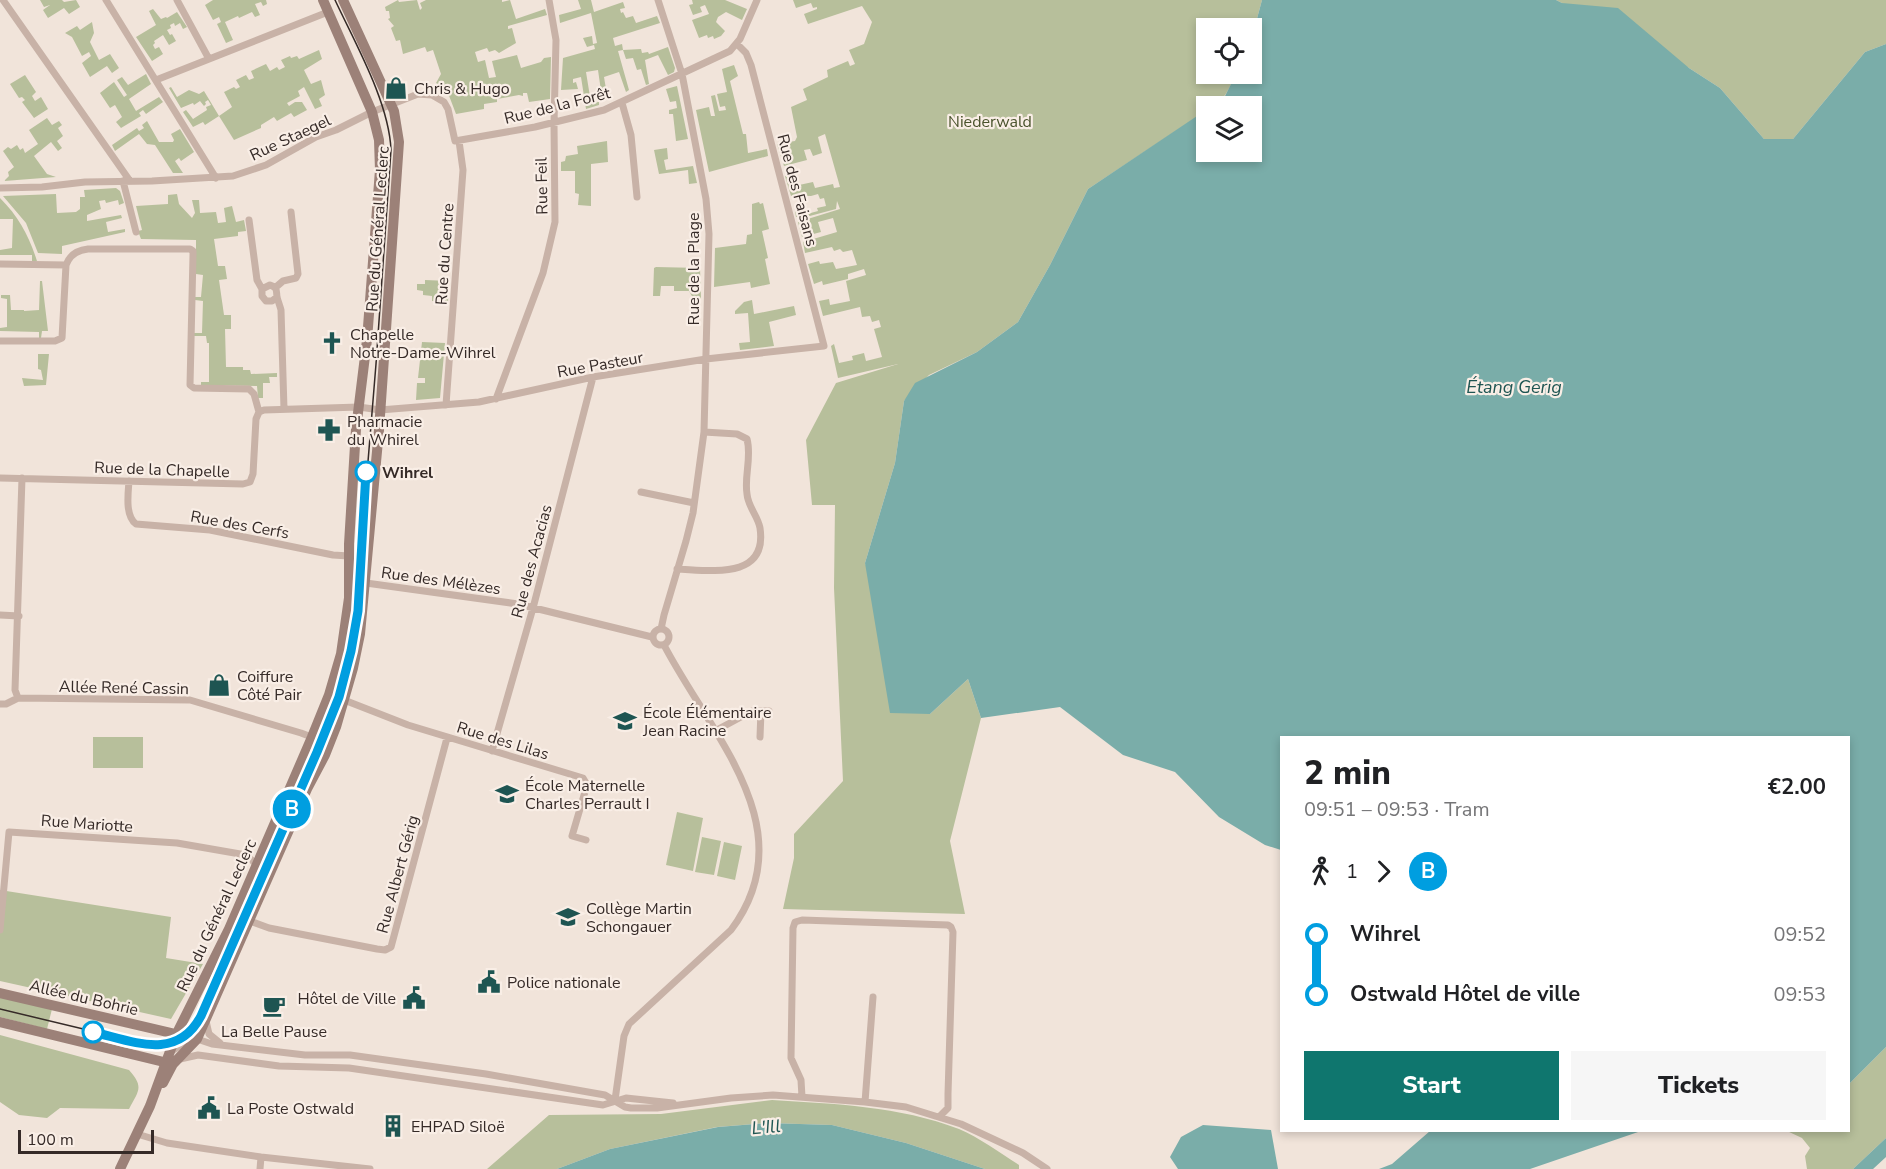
<!DOCTYPE html>
<meta charset="utf-8">
<style>
:root{--surface:#fff;--page:#f6f6f6;--text:#202124;--muted:#757577;--accent:#0f766e}
body{margin:0;font-family:"Nunito Sans",sans-serif;background:var(--page);color:var(--text);height:100vh;display:flex;flex-direction:column;font-size:22px;white-space:nowrap}
*{box-sizing:border-box;margin:0}
p{font-size:20px;color:var(--muted)}
.icon{flex:none;width:33px;height:33px;fill:none;stroke:currentColor;stroke-width:2;stroke-linecap:round;stroke-linejoin:round}
.map{position:relative;flex:1;overflow:hidden}
.side{position:absolute;left:1280px;top:736px;width:570px;height:396px;display:flex;flex-direction:column;background:var(--surface);border-radius:0px;box-shadow:0 3px 9px #0003}
.side>*{flex:none}
.badge{padding:0 12px;border-radius:20px;font-size:21px;line-height:39px}
.fabs{position:absolute;left:1196px;top:18px;display:grid;gap:12px}
.fabs a{display:grid;place-items:center;width:66px;height:66px;border-radius:0px;background:var(--surface);box-shadow:0 3px 9px #0003;font-size:30px}
.scale{position:absolute;left:18px;bottom:15px;width:136px;box-sizing:border-box;padding-left:6px;border:3px solid #352a27;border-top:0;font-size:16px;line-height:21px;white-space:nowrap;color:#352a27;-webkit-text-stroke:4px #f9eee6;paint-order:stroke}
.map>.badge{position:absolute;translate:-50% -50%;box-shadow:0 0 0 3px #fff}
.legs{display:flex;align-items:center;gap:9px;height:66px;padding:0 24px;font-size:20px}
.legs p{margin-inline-start:auto}
.overview{display:flex;align-items:center;justify-content:space-between;height:102px;padding:0 24px}
h1{font-size:33px;font-weight:800;line-height:45px}
.button{display:flex;gap:12px;margin-top:auto;padding:12px 24px}
.button a{flex:1;height:69px;border-radius:0px;background:var(--accent);color:#fff;font-size:24px;font-weight:800;line-height:69px;text-align:center}
.button a+a{background:var(--page);color:var(--text)}
ul{padding:0 24px;list-style:none}
li{display:flex;align-items:center;gap:21px;height:60px;font-size:22px}
li i{display:grid;place-items:center;width:9px;height:100%;margin:0 8px;background:currentColor}
li i::after{content:'';width:15px;height:15px;margin:-8px;border:4px solid;border-radius:50%;background:var(--surface)}
li p{margin-inline-start:auto}
li:first-child i{background:linear-gradient(#0000 50%,currentColor 0)}
li:last-child i{background:linear-gradient(currentColor 50%,#0000 0)}
.map>svg:first-child{display:block}
.green{fill:#b7bf9b}
.water{fill:#7aada9}
.lines{fill:none;stroke-linecap:round;stroke-linejoin:round}
.minor{stroke:#c8b2a7;stroke-width:7}
.secondary{stroke:#9c8178;stroke-width:10}
.tram{stroke:#352a27;stroke-width:1.5}
.line-1-casing{stroke:#fff;stroke-width:14}
.line-1{stroke:#009ee0;stroke-width:9}
.stop-1-dot{fill:#fff;stroke:#009ee0;stroke-width:3}
.labels{text-anchor:middle;stroke-width:4.5;stroke-linejoin:round;paint-order:stroke}
.poi-label{font-size:16px;fill:#352a27;stroke:#f9eee6;text-anchor:start}
.street-label{font-size:16px;fill:#352a27;stroke:#f9eee6}
.park-label{font-size:16px;fill:#49522c;stroke:#f9eee6}
.stop-label{font-size:16px;font-weight:bold;fill:#352a27;stroke:#f9eee6;text-anchor:start}
.water-label{font-size:18px;font-style:italic;fill:#1e5552;stroke:#f9eee6}
</style>
<div class="map">
<svg width="1886" height="1169" viewBox="0 0 1886 1169">
<rect width="100%" height="100%" fill="#f1e4da"/>
<path class="green" d="M40,0H62L64,2L76,0L80,7L69,14L64,8L48,18L43,10L50,5L44,7Z
M213,0H266L267,4L263,6L261,2L255,4L260,15L255,17L252,12L239,18L238,16L225,22L233,40L226,43L217,24L221,22L219,17L213,20L205,5Z
M398,0L399,2L417,0L420,10L422,8L420,3L426,0H502V2L510,0L516,19L545,9L547,15L508,26V29L512,28L516,43L499,53L495,50L489,52L487,48L475,52L478,62L485,60L489,78L496,77L492,61L517,55L521,68L541,62L544,58L551,57L550,99L529,102L527,93H523V96L519,95L497,99V102L484,104V109L456,114L448,93L436,83L441,74L433,50L427,52L425,47L403,54L400,40L396,41L391,28L394,26L388,19L390,18L389,11H386L385,7Z
M578,0H591L594,12L623,2L625,8L620,9L621,13L623,12L626,18L633,16L636,23L657,16L660,23L613,38L615,46L622,44L623,50L641,49L642,53L648,52L649,54L668,47L675,68L674,72L668,75L658,55L645,60L649,84L646,85L641,69L637,70L633,58L626,59L623,50L618,51L629,90L626,92L619,72L604,77L606,89L601,91L598,70L586,72L591,103L599,102V105L586,109L581,77L573,79V83L576,82L578,89L561,90L563,58L595,49L594,45L587,47L583,38L592,36L593,44L597,43L591,13L560,23L559,15L581,9Z
M692,0H725L747,9L742,20L726,12L718,17L716,22L725,31L721,36L714,39L713,36L708,38L707,35L699,38L692,20L709,14L705,5L700,7L702,12L693,15L689,5L693,4Z
M793,0H1262L1251,41V28H1206V74H1236C1229,87 1224,106 1206,106V111L1088,189L1050,265L1018,322L977,352L929,375L904,401L895,463L865,563L930,714L968,679L981,718L950,841L965,914L783,909L794,858V834L843,781L834,588L835,505H812L806,440L836,383L898,364L838,378L831,346L834,344L839,363L853,360L852,356L864,353L866,361L882,357L874,329L881,327L879,320L872,322L870,316L862,317L860,307L823,316L819,301L829,299L830,305L850,301L846,281L866,275L864,269L848,274V279L823,285L822,281L814,284L808,264L819,261L820,264L833,262L836,269L857,265L852,250L843,252L840,249L834,251L832,247L805,253L803,242L837,232L833,218L818,222L821,232L802,237L798,222L840,209L837,201L836,209L806,217L805,214L796,217L795,211L804,208L807,214L818,211L817,208L826,206L824,198L820,199L818,194L811,196H791L785,176L795,173L799,185L813,182L815,188L833,184L834,188L840,187L825,134L818,137L822,153L813,156L810,149L804,150L807,160L784,166L777,144L795,141L797,137L791,107L807,100L803,89L828,77L827,70L848,61L850,66L855,64L849,50L864,44L872,22L862,6L808,24L804,14L817,9V7L813,8L811,3L796,8Z
M1556,0H1886V44L1865,52L1793,139H1764L1720,88L1689,68Z
M153,9L161,19L166,17L167,18L177,12L187,27L183,29L180,23L175,26L174,23L170,25L171,28L167,30L170,35L172,34L176,41L169,45L163,35L154,41L155,43L153,45L155,49L159,47L163,54L152,61L136,37L156,25L149,11Z
M92,22L94,33L90,42L99,60L110,54L119,68L112,73L107,66L90,77L82,63L91,56L89,52L82,56L72,37L65,33L77,26L80,30Z
M319,50L322,59L304,70L311,84L321,80L325,95L319,99L322,106L315,109L304,87L298,91L300,96L287,103L289,106L295,102H302L307,110L294,117L291,113L277,121L274,117L261,125V128L234,140L219,116L205,125L203,122L193,127L183,112L186,110L193,119L207,110L206,107L211,105L208,100L205,102L206,104L204,106L200,101L194,105L193,103L181,108L169,88L171,87L177,97L189,90L199,94L204,91L219,116L232,107L224,92L234,87L236,89L240,87L236,80L246,75L249,80L254,78L251,71L266,64L270,71L277,67L279,70L285,67L281,60L290,56L291,58L297,56L299,59Z
M734,65L738,76L730,81L743,134H746L748,153L767,149L768,156L709,172L696,110L709,107L711,116H715L711,96L715,95L719,111L726,110L725,106L720,107L717,94L727,92L722,69Z
M146,74L151,84L129,99L136,111L159,97L163,102L146,114L143,110L139,113L141,116L121,128L116,122L122,117L115,105L110,108L100,93L114,82L124,97L127,95L117,80L122,77L128,85Z
M25,75L36,92L32,96L35,101L41,97L48,109L34,118L22,102L25,100L22,97L19,98L10,84Z
M677,86L688,139L676,141L673,114H669V110L677,108L676,101L670,102L666,89Z
M47,118L52,125L59,121L62,125L58,128L63,136L57,141L62,148L58,151L51,142L34,156L47,174L56,177L4,181L9,176L8,172L14,167L3,151L8,147L11,149L17,145L20,150L23,148L25,153L38,144L29,130Z
M147,121L159,142H173L174,140L171,134L180,129L194,152L181,161L179,158L175,161L183,173H173L155,145L147,144L139,134L115,151L112,145L137,128L139,131L144,128L142,125Z
M607,141L608,162L591,164V206L578,205L579,194L575,193V171H561V162L565,161L566,156L578,154L577,146Z
M667,148L668,159L664,160L666,170L693,166L697,183L689,184L688,170L659,174L654,150Z
M116,188L120,191L124,203L119,205L118,200L106,203L105,200L99,201L101,209L87,215V221L121,215L122,218L106,222L108,232L125,229V232L62,246V254L38,253L26,223L3,196L56,194L57,213L76,212L80,209V197H85L84,190Z
M177,194L179,204L192,218L195,213L192,200H199L200,213L216,212L218,223L226,222L224,208L232,206L236,222L244,220L246,231L238,232V236L214,239L218,266H225L227,279L219,280L224,315H231V329H225L226,367H243V370H250L251,374L277,373V377H269L270,383H263V398H258L257,386L201,385V382H209V343H207L206,336H192L193,333H202L203,301L195,300V297H201L203,275L196,274V240L141,239L138,231L142,230L136,206L168,204V195Z
M0,198C19,217 29,236 37,261H32V255H0V250L12,248L13,219H0Z
M759,202L760,204L763,203L769,229L762,231L768,258L765,259L770,284L751,288L750,282L714,287L715,248L746,244L747,235L752,234V204Z
M656,267L700,268L701,299L693,298L689,291H674V286H661L660,296H653L654,268Z
M425,280L449,281L448,302L432,301V296L423,295V291L417,290V284H425Z
M40,281H42L48,331H42L41,338H39V332L0,331V328L7,327V299L1,298V295H10L11,310H24V311L39,310Z
M752,300L754,314L794,306L796,315L769,322L774,346L740,350L739,343L750,342L748,313L735,314V311L744,302Z
M422,342L445,343L440,398L416,400L417,383H425V378H418Z
M38,354H49L46,385L24,386L22,378L43,380L41,370L38,369Z
M93,737H143V768H93Z
M677,812L703,818L693,871L666,865Z
M702,837L721,841L714,875L695,872Z
M724,842L742,846L735,880L717,876Z
M0,890L171,917L166,958L203,964L171,1019L0,981Z
M0,997L52,1009L47,1029L0,1017Z
M0,1035L129,1070C144,1087 139,1090 129,1109L60,1108L47,1118L19,1115L0,1102Z
M1886,1047V1138L1853,1169H1807L1805,1156L1810,1148L1802,1138L1787,1131H1848V1085Z
M772,1100C835,1104 899,1106 959,1129C980,1138 1000,1153 1019,1165V1169H985L906,1143L832,1125L768,1123L717,1127L610,1149L557,1169H487L549,1115L661,1114Z"/>
<path class="water" d="M1262,0H1556L1562,3L1618,8L1689,68L1720,88L1764,139H1793L1865,52L1886,44V1047L1848,1085V738H1281V850L1265,845L1219,817L1175,772L1123,755L1060,707L981,718L968,679L930,714L890,713L865,563L895,463L904,401L915,383L977,352L1018,322L1050,265L1088,189L1206,110V152H1251V106H1212L1224,98L1236,74H1251V41Z
M768,1123L832,1125L906,1143L985,1169H557L610,1149L718,1127Z
M1203,1125L1271,1130L1278,1169H1178L1170,1157L1181,1137Z
M1430,1131H1641L1530,1169H1379L1392,1164Z
M1886,1138V1157L1873,1169H1853Z"/>
<g class="lines">
<path class="minor" d="M3,0L130,181
M106,0L216,178
M177,0L209,59
M658,0L682,74L706,199L709,234L704,432L693,513L686,541L664,615L661,629
M156,80L328,12
M622,103L631,135L637,197
M123,181L136,232
M0,188L42,187L85,182L152,181L233,176L266,165L316,137L336,130L372,112L418,94L432,95L444,102L448,109L455,141L535,127L604,110L730,51L740,39L757,0
M249,220L257,280L262,289
M0,264L66,265
M276,287L283,281L296,278L298,274L291,212
M277,297L272,301H266L262,296V289L270,285C278,288 276,290 277,297C278,301 280,306 281,310L284,409
M0,341H55L62,338L66,265C70,254 78,250 88,249H190L193,251V255L190,385L194,388L249,389L254,394L259,412
M496,399L543,273L555,222L554,123L556,40L549,0
M446,405L463,170L459,141
M0,478L243,484L250,482L253,474L256,419L259,412L264,410L359,407L380,410L479,402L593,377L706,359L824,346L751,65L746,53L737,44
M129,481C128,494 125,516 136,524L210,530L333,555L349,556
M641,492L694,503
M677,569C708,570 768,581 760,528C758,516 748,507 747,494C744,476 752,457 747,439L737,434L704,432
M366,583L518,604L652,637
M0,615L19,616
M653 637a8 8 0 1 1 16 0a8 8 0 1 1-16 0Z
M18,698L190,700L301,733L330,744
M18,698L15,690L22,478
M344,700L408,725L583,778L587,785L572,836L586,840
M0,704H6L18,698
M715,731L752,711H769
M760,737L761,711
M492,751L533,608L593,377
M250,921L269,928L377,949L385,950L391,947L447,738
M0,930L9,832L177,843L246,855L257,865
M206,1021L209,1034L220,1043
M197,1039L212,1044L305,1055H350L486,1074L605,1095L625,1107L631,1108H657L731,1098L773,1095L865,1102L906,1107L961,1124L1023,1153L1047,1169
M170,1052L183,1044L193,1042
M180,1059L198,1055L279,1066L349,1068L603,1105L626,1098L673,1103
M802,1097L801,1080L791,1058L793,928L795,922L802,920L948,925L951,927L953,932L948,1094V1108L940,1116
M615,1100L624,1036L629,1024L731,930C807,829 710,734 664,645
M865,1102L873,997
M137,1134L167,1143L261,1157L370,1169
M260,1169L261,1157"/>
<path class="secondary" d="M0,993L197,1039
M0,1022L172,1064
M163,1083L173,1064L197,1039L307,789L325,755L336,727L353,668L360,634L379,430L399,142L394,111L343,0
M120,1169L150,1106L176,1035L229,929L312,737L329,695L341,654L349,598V544L356,429L367,340L380,170L379,140L372,112L323,0"/>
<path class="tram" d="M0,1009L150,1045C174,1047 190,1036 201,1016L329,724L339,697L351,651L358,611L361,547L376,364L391,150C389,102 355,43 335,0"/>
</g>
<g class="lines">
<g class="line-1-casing">
<path id="line-1" d="M93,1032C132,1041 177,1062 201,1016L317,752L339,697L351,651L358,611L366,472"/>
</g>
<use href="#line-1" class="line-1"/>
</g>
<defs>
<g id="shop-bare" transform="scale(1.8)"><path d="M-5-2.5h2.3a2.7 3.5 0 0 1 5.4 0H5L5.5 6h-11ZM-1.5-2.5h3a1.5 2.3 0 0 0-3 0Z" fill="#1e5552" stroke="#f9eee6" stroke-width="2.5" paint-order="stroke"/></g>
<g id="church-bare" transform="scale(1.8)"><path d="M-1.2-6h2.4v3.5h3.3v2.4h-3.3V6h-2.4V-.1h-3.3v-2.4h3.3Z" fill="#1e5552" stroke="#f9eee6" stroke-width="2.5" paint-order="stroke"/></g>
<g id="pharmacy-bare" transform="scale(1.8)"><path d="M-2-6h4v4h4v4h-4v4h-4v-4h-4v-4h4Z" fill="#1e5552" stroke="#f9eee6" stroke-width="2.5" paint-order="stroke"/></g>
<g id="school-bare" transform="scale(1.8)"><path d="M0-5L7-2L0 1L-7-2ZM-4 1L0 2.5L4 1V4Q0 6-4 4Z" fill="#1e5552" stroke="#f9eee6" stroke-width="2.5" paint-order="stroke"/></g>
<g id="civic-bare" transform="scale(1.8)"><path d="M-.6-6.5H3V-4.5H.6V-3L4-1V1h2V6H-6V1h2V-1L-.6-3ZM-1.2 2.5V6h2.4V2.5Z" fill="#1e5552" stroke="#f9eee6" stroke-width="2.5" paint-order="stroke"/></g>
<g id="cafe-bare" transform="scale(1.8)"><path d="M-5.5-4.5H6V0H3Q3 3.5 0 3.5H-2.5Q-5.5 3.5-5.5 0ZM3-3.2v2h1.7v-2ZM-6 4.5H4V6H-6Z" fill="#1e5552" stroke="#f9eee6" stroke-width="2.5" paint-order="stroke"/></g>
<g id="building-bare" transform="scale(1.8)"><path d="M-4-6H4V6H1V3H-1V6H-4ZM-2.5-4.3h1.7v1.8h-1.7ZM.8-4.3h1.7v1.8H.8ZM-2.5-1h1.7V.8h-1.7ZM.8-1h1.7V.8H.8Z" fill="#1e5552" stroke="#f9eee6" stroke-width="2.5" paint-order="stroke"/></g>
</defs>
<g fill-rule="evenodd">
<use href="#shop-bare" x="396" y="88"/>
<use href="#church-bare" x="332" y="343"/>
<use href="#pharmacy-bare" x="329" y="430"/>
<use href="#shop-bare" x="219" y="685"/>
<use href="#school-bare" x="625" y="721"/>
<use href="#school-bare" x="507" y="794"/>
<use href="#school-bare" x="568" y="917"/>
<use href="#civic-bare" x="489" y="982"/>
<use href="#civic-bare" x="414" y="998"/>
<use href="#cafe-bare" x="274" y="1006"/>
<use href="#civic-bare" x="209" y="1108"/>
<use href="#building-bare" x="393" y="1126"/>
</g>
<g class="stop-1-dot">
<circle cx="366" cy="472" r="10"/>
<circle cx="93" cy="1032" r="10"/>
</g>
<g class="labels">
<g class="poi-label">
<text x="414" y="94">Chris &amp; Hugo</text>
<text x="350" y="340">Chapelle<tspan x="350" dy="18">Notre-Dame-Wihrel</tspan></text>
<text x="347" y="427">Pharmacie<tspan x="347" dy="18">du Whirel</tspan></text>
<text x="237" y="682">Coiffure<tspan x="237" dy="18">Côté Pair</tspan></text>
<text x="643" y="718">École Élémentaire<tspan x="643" dy="18">Jean Racine</tspan></text>
<text x="525" y="791">École Maternelle<tspan x="525" dy="18">Charles Perrault I</tspan></text>
<text x="586" y="914">Collège Martin<tspan x="586" dy="18">Schongauer</tspan></text>
<text x="507" y="988">Police nationale</text>
<text x="396" y="1004" text-anchor="end">Hôtel de Ville</text>
<text x="274" y="1037" text-anchor="middle">La Belle Pause</text>
<text x="227" y="1114">La Poste Ostwald</text>
<text x="411" y="1132">EHPAD Siloë</text>
</g>
<g class="street-label">
<text transform="translate(557 105) rotate(-14)" y="6">Rue de la Forêt</text>
<text transform="translate(290 137) rotate(-25)" y="6">Rue Staegel</text>
<text transform="translate(541 186) rotate(-91)" y="6">Rue Feil</text>
<text transform="translate(798 190) rotate(75)" y="6">Rue des Faisans</text>
<text transform="translate(377 229) rotate(-86)" y="6">Rue du Général Leclerc</text>
<text transform="translate(444 254) rotate(-86)" y="6">Rue du Centre</text>
<text transform="translate(693 269) rotate(-90)" y="6">Rue de la Plage</text>
<text transform="translate(600 364) rotate(-10)" y="6">Rue Pasteur</text>
<text transform="translate(162 469) rotate(2)" y="6">Rue de la Chapelle</text>
<text transform="translate(240 524) rotate(10)" y="6">Rue des Cerfs</text>
<text transform="translate(531 561) rotate(-75)" y="6">Rue des Acacias</text>
<text transform="translate(441 580) rotate(8)" y="6">Rue des Mélèzes</text>
<text transform="translate(124 687) rotate(1)" y="6">Allée René Cassin</text>
<text transform="translate(503 740) rotate(17)" y="6">Rue des Lilas</text>
<text transform="translate(87 823) rotate(4)" y="6">Rue Mariotte</text>
<text transform="translate(397 874) rotate(-75)" y="6">Rue Albert Gérig</text>
<text transform="translate(216 915) rotate(-65)" y="6">Rue du Général Leclerc</text>
<text transform="translate(84 997) rotate(13)" y="6">Allée du Bohrie</text>
</g>
<g class="park-label">
<text x="990" y="127">Niederwald</text>
</g>
<g class="stop-label">
<text x="382" y="478">Wihrel</text>
</g>
<g class="water-label">
<text x="1514" y="393">Étang Gerig</text>
<text transform="translate(766 1127) rotate(-5)" y="6">L'Ill</text>
</g>
</g>
</svg>
<div class="fabs">
<a><svg class="icon" aria-label="locate" viewBox="0 0 24 24"><circle cx="12" cy="12" r="6"/><path d="M12 2v4M12 18v4M2 12h4M18 12h4"/></svg></a>
<a><svg class="icon" aria-label="layers" viewBox="0 0 24 24"><path d="M12 4l9 5-9 5-9-5zM3 14l9 5 9-5"/></svg></a>
</div>
<div class="scale">100 m</div>
<b class="badge" style="left:292px;top:809px;background:#009ee0;color:#fff">B</b>
<section class="side">
<div class="overview"><div><h1>2 min</h1><p>09:51 – 09:53 · Tram</p></div><b>€2.00</b></div>
<div class="legs"><svg class="icon" aria-label="walk" viewBox="0 0 24 24"><circle cx="13" cy="4" r="2"/><path d="M13 8l-2 6 4 7M11 14l-3 7M7 12l3-4h3l4 4"/></svg>1<svg class="icon" aria-label="forward" viewBox="0 0 24 24"><path d="M9 5l7 7-7 7"/></svg><b class="badge" style="background:#009ee0;color:#fff">B</b></div>
<ul>
<li><i style="color:#009ee0"></i><b>Wihrel</b><p>09:52</p></li>
<li><i style="color:#009ee0"></i><b>Ostwald Hôtel de ville</b><p>09:53</p></li>
</ul>
<div class="button"><a>Start</a><a>Tickets</a></div>
</section>
</div>
